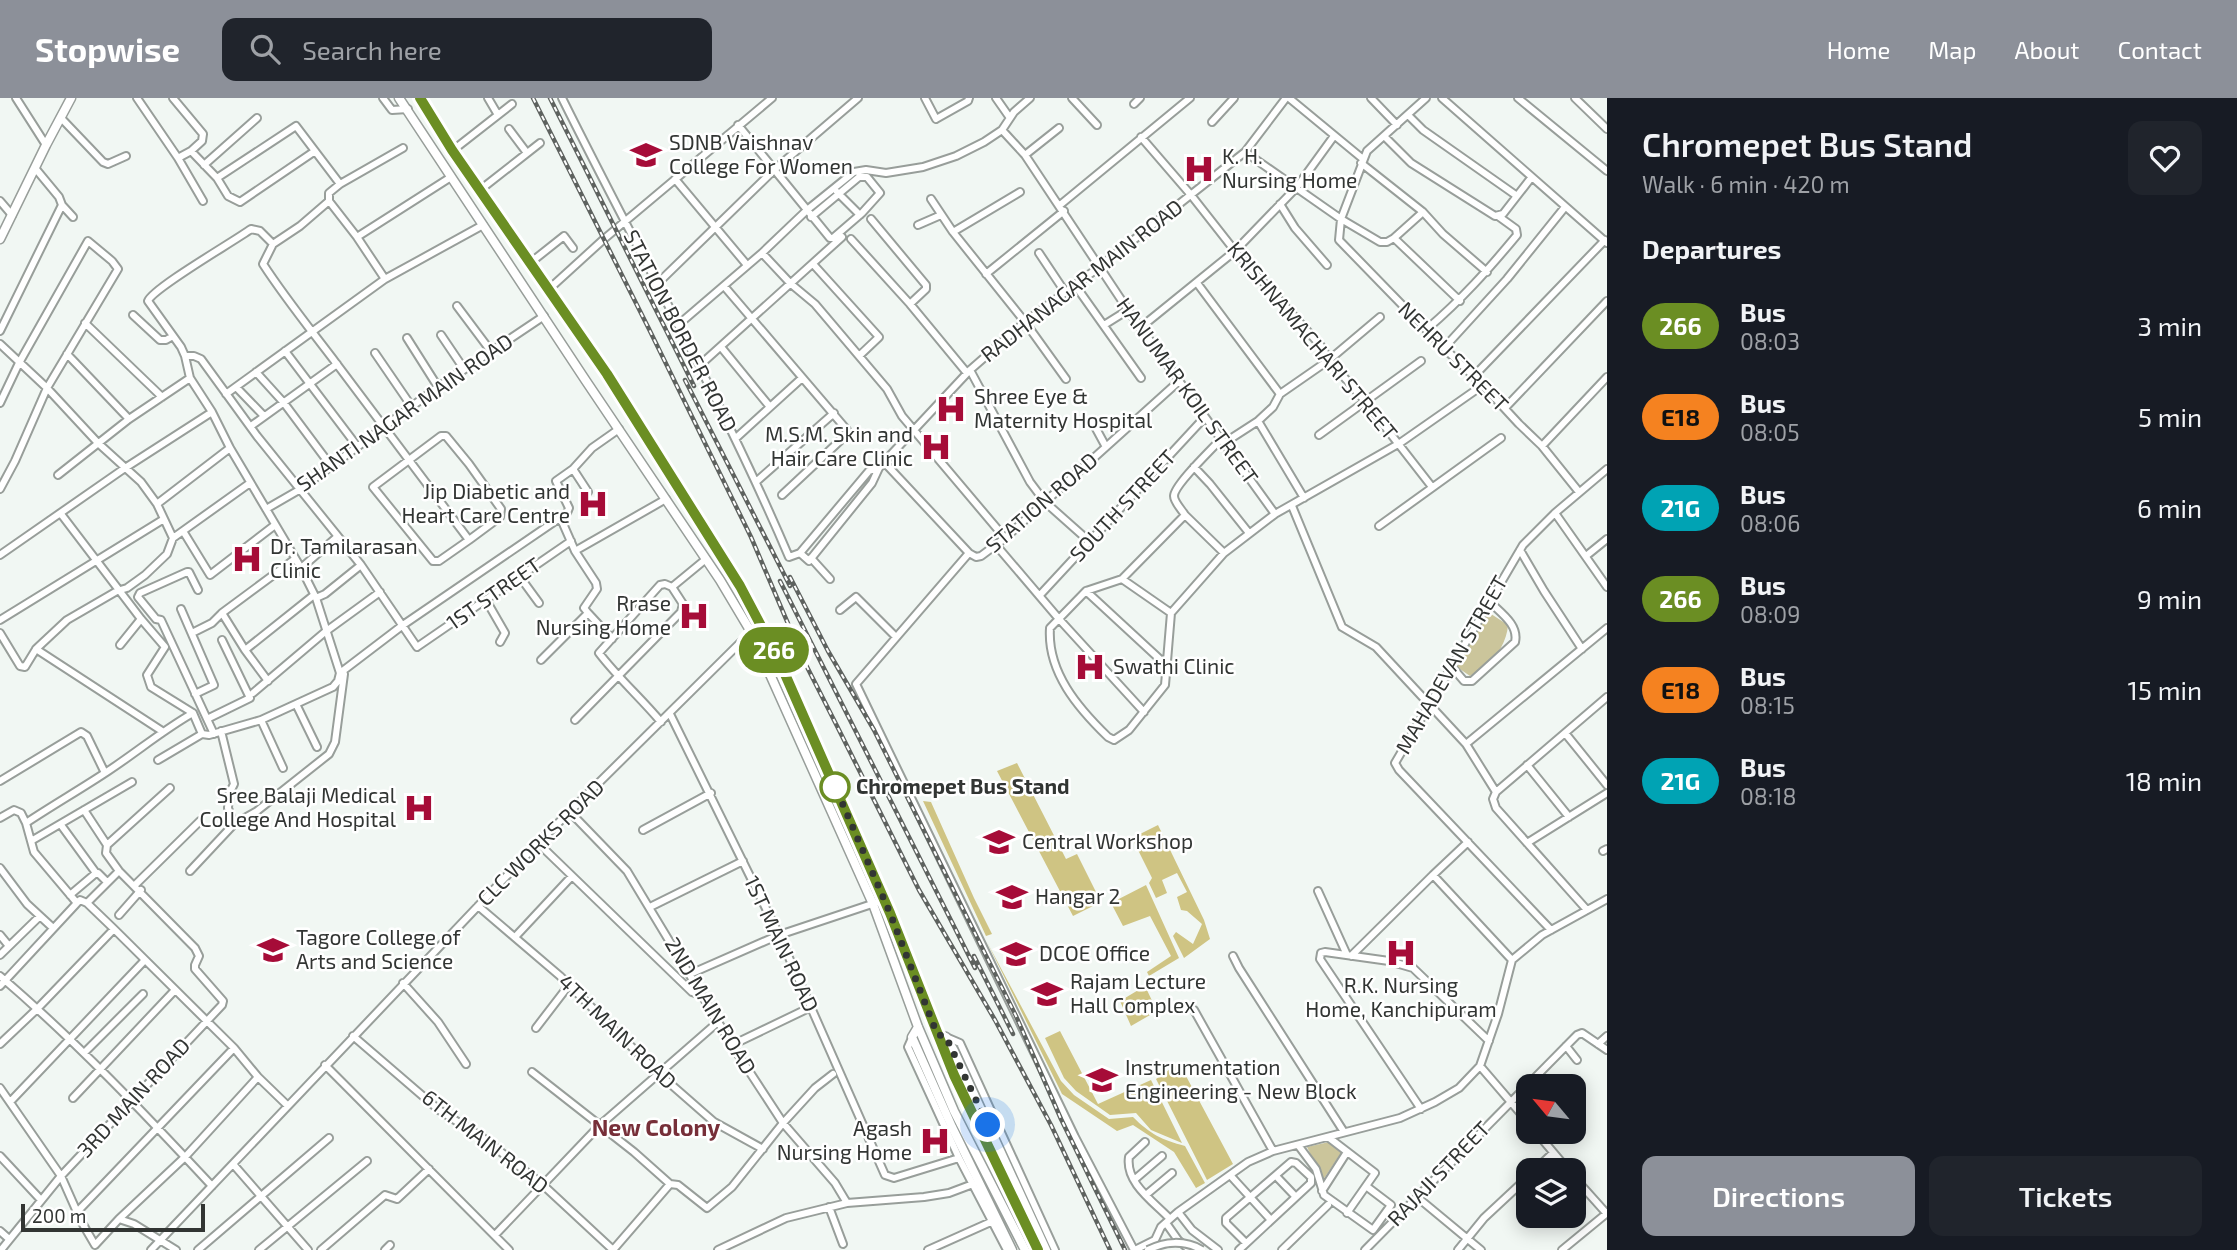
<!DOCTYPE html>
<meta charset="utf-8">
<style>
:root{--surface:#171b24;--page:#20242c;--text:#f1f3f6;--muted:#9ea1a6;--accent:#8c9099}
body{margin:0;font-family:"Exo 2",sans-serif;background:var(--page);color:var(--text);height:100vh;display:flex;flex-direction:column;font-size:26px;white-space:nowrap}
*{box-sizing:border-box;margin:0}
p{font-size:23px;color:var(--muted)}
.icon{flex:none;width:38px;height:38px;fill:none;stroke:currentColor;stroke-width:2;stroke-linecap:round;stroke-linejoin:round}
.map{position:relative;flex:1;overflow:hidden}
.side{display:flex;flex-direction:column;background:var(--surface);width:630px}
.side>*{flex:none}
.badge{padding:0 14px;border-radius:23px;font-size:24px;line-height:46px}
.needle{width:46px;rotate:299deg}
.buttons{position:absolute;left:1516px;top:976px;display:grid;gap:14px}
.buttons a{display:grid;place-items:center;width:70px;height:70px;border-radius:14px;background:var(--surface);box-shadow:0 4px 18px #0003;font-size:35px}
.scale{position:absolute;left:21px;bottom:18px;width:184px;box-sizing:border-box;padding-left:7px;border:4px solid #323533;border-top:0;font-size:19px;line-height:24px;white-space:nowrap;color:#323533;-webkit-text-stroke:5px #fff;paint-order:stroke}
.you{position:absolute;width:35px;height:35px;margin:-18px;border:5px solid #fff;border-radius:50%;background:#1a73e8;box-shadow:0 0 0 10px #1a73e833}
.map>.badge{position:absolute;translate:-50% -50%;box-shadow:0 0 0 4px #fff}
h2{padding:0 35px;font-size:26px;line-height:63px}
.round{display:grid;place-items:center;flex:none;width:74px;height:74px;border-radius:14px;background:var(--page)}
.head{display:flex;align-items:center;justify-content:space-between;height:119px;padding:0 35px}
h1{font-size:33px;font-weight:600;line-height:52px}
.action{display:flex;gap:14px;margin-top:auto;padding:14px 35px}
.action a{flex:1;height:80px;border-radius:14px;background:var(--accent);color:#fff;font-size:28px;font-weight:600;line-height:80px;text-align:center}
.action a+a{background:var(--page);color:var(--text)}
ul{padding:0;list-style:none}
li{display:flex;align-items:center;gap:21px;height:91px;padding:0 35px}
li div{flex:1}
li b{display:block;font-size:26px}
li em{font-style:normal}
li .badge{min-width:77px;font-weight:700;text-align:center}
header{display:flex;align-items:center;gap:42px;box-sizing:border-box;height:98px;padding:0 35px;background:var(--accent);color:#fff}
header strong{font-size:33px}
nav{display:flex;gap:38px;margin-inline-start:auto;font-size:24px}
.search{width:490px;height:63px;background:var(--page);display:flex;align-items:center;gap:18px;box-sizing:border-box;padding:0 24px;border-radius:14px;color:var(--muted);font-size:26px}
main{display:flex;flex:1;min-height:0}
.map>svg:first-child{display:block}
.green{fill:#cbc59b}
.forest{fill:#cfc483}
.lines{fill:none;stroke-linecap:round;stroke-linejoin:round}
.minor-casing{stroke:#989e9a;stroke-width:10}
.major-casing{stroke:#989e9a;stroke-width:11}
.minor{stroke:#fff;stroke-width:6}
.major{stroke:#fff;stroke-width:8}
.rail-casing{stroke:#5e625f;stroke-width:4.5}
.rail{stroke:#fff;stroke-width:2;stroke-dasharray:5;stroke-linecap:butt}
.minor-bridge-casing{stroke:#989e9a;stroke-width:10;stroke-linecap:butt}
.minor-bridge{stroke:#fff;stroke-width:6}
.line-casing{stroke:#fff;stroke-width:16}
.line{stroke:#6b8e23;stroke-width:10}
.walk{stroke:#323533;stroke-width:7;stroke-dasharray:0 12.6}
.stop-dot{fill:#fff;stroke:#6b8e23;stroke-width:3.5}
.labels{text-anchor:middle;stroke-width:5;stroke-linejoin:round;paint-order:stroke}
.poi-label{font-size:21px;fill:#323533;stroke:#fff;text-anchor:start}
.street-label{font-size:21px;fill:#323533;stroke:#fff}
.stop-label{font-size:21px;font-weight:bold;fill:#323533;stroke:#fff;text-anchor:start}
.neighbourhood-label{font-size:23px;font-weight:bold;fill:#772f39;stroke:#fff}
</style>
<header>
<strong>Stopwise</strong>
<div class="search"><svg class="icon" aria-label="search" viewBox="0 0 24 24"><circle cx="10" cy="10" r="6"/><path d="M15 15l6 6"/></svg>Search here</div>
<nav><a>Home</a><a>Map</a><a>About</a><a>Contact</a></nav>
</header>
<main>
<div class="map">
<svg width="1607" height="1152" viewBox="0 0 1607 1152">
<rect width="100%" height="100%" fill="#f1f7f3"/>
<path class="green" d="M1488,514L1508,527C1507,543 1497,558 1486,569C1481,574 1475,574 1470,578L1457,569Z
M1329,1044L1343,1052L1323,1082L1307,1049Z"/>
<path class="forest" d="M1017,665L1066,761L1077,756L1101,804L1073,818L997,673Z
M923,703L931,704L974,800L992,836L986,838Z
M1158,727L1204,822L1210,841L1184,860L1173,838L1176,834L1193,846L1202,826L1187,813L1181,812L1177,799L1187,794L1177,775L1162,782L1167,795L1156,800L1149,785L1152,780L1132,740Z
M1146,787L1179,860L1149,878L1147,874L1171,858L1150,818L1123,828L1111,805Z
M987,844L1061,983L1074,997L1109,1021L1133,1019C1150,1036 1162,1042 1185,1048L1205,1085L1196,1090L1174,1054L1133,1027L1117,1033L1062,996Z
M1145,888L1157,913L1131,928L1120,903Z
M1060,933L1098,1006L1151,982L1182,1045L1151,1032L1136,1015L1110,1017L1076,993L1064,980L1045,940Z
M1179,965L1233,1066L1207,1082L1156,981Z"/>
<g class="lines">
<g class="minor-casing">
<path id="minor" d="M16,0L46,47
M137,0L178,60L191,53L217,80L296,28L340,86
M173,0L203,36L202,43L191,53
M383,0L392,12L408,11
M488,0L498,17
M562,0C638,153 722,302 789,459L800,455
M925,0L936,21L968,3L969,0
M996,0L1010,20
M1072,0L1097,27
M1289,0L1363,61
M1371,0L1397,27
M1426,0L1367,53L1341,121L1339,142L1444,250L1483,287L1519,326L1542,348L1579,394
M1442,0L1607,145
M1518,0L1607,73
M1575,0L1607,31
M1134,6L1140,0
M1408,17L1423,32L1517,98
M61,20L103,64L108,66L126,58
M1212,24L1234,0
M738,27L830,140H833L862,115L880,95L867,79H859L811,119
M509,31L527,55
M1002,32L1014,14L1030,0
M1384,38L1411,65L1495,118L1503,116L1531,80
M1141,39L1191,97L1235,153L1321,248L1329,262L1365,303L1432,389
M452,53L512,6
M1245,54L1341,121L1380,144H1387L1394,140
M1025,57L1059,30
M178,60L203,103
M1361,65L1423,114L1443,136L1487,174
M204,67L257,20
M217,80L228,98L240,104L315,53
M675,81L747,167
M480,92L540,45
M837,94L860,117
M931,101L953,134L1025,224L1066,281
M0,103L12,117
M329,103L357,139L385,181
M1280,106L1295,130L1327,167
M62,107L73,119
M1060,107L1190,0
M1423,114L1394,140L1460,203
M871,121L926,187V191L910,206
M918,127L941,117
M953,134L1020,94
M357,139L451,79
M851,141L910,206L967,275
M273,146L263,166C285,200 311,232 336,265C381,324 425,383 469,442L439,463H433L373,389L441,338H446L469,366L501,411L500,419L469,442
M762,155L791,186L815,206L887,291L902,318L1005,440
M1039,155L1065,194
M530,165L564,138L573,150
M813,166L879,239L859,258
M986,176L1064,113
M1197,185L1280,296
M656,187L774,72L858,0
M1075,187L1141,280
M724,188L847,332L845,338L782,397
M548,192L604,141L772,0
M457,208L490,252
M133,217L160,242H166L173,238
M85,225L162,299
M678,227L762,155L807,112L854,74L866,72L886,75L923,69L956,58L984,44L1002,32L1025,57L1128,212L1275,416
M1104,227L1128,212
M1140,230L1235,153L1297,89L1334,38
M1427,231C1462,201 1488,172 1517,137L1516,131L1498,118
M0,233L62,107L59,99L35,70
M441,237L464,271
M407,240L438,289
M0,246L47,290L98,345L141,384L157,406L173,440L167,456L145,477L127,490L117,493L67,522L36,551L162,633
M721,249L770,309
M1444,250L1507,181L1565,109
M285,253L357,348
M375,255L412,309
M67,256L129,321
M185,258H194L201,261L257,338L361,467L417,549L571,443
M700,267L842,139
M970,272L1030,384L1045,404L1090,444
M256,274L284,305L331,368
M1473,279L1605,142
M236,289L264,318
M226,296L385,181L483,127
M0,305L19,265L88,143L112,163L118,171L47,290L15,363L0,391
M1505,310L1607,203
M1258,323L1304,400
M1093,325L1106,349
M251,328L337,266
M1319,337L1421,263
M736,340L802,280
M1224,345L1258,323L1273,309L1280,296L1329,262L1380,219
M1542,348L1607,279
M884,364L969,455
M1194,369L1210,386L1249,435
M879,370L869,373L800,455L809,463L872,385L879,370L884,364L970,272L1025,224L1098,170L1245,54L1286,0
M573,371L588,394
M58,377L129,321L190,280
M757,383L834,315
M157,406L230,350
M1292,408L1342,529L1376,549L1466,646L1496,694
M266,411L299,392L438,289L544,218
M1555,415L1607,489
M61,416L141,521L165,549L147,577L151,589L193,615
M1185,417C1182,412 1174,404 1174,398C1174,387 1213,350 1221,341
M561,421L575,453L596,485L597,491L584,510L588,515
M1379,428L1501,340
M183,433L210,477L275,427
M173,440L250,385
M996,447L1059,521L1144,614
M1520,452L1544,493L1582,551
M575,453L666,401
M0,457L125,370L212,314
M1586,458L1607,441
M811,460L830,481
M295,461L222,515L245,552L314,497
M301,470L337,439
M520,479L539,505
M1122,481L1185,417L1224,455
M672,489L706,461
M198,492L189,474H187L140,495L138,499L156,521L161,522L214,636
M1086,493L1165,566
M1040,497L1205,319
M316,500L325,496L361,467
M486,502L505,535L500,544
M181,511L214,587L195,596
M840,512L856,499L896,539
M1171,515L1122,481L1086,493L1050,530C1047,574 1078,610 1108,639L1114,642L1129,632L1165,587L1171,515L1224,455L1275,416L1400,345L1483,287
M0,522L164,421
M0,535L20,568L25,569L36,551
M192,535L212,525L222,515
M120,547L141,521
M245,552L268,583
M541,562L588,515L612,541
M1452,569L1464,583H1472L1515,544C1519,527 1501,515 1490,504
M340,575L403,527L567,415L569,410L556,383L573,371L592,350L619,331
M253,595L325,534L380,494
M296,606L317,649
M670,616L779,837L885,1077L894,1080L959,1060
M207,621L250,600L222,542
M261,622L283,670
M575,622L681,514L683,506L672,489
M661,624C641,600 618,580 599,555L660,487L665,486L672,489
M1565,635L1607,687
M1466,646L1607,530
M158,662L202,636
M1527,667L1569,719
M0,683L81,634L87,638L105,675
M1496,694L1493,701L1496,710L1587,812
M1496,694L1607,599
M570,714L627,773L732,947L783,1025L835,1085L847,1105
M0,720L14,712L21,715L26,725C53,707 81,691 108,673C137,654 163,632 193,615L202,636L209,637L261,622L333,589L338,583L340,575L316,500L301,470L230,350L212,314L190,280L185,258L181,249L148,203C153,190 233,144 251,131L260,133L273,146L300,128L329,103V95L340,86L403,50
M26,725L34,754L77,805L80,802L87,805L114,831L234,950L258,979L288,1008
M234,726L257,713L329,656L335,644L344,576
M61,727L96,775H98L107,784
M643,732L711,695
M31,743L132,684
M1468,744L1433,777L1512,862
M538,745L692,894L701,897
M1527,745L1607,695
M107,747L170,690
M1603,753L1607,751
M0,770L27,806L53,830
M190,773L234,726L228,710L229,696L234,686L221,633
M135,787L200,723
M1318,793L1347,857
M70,797L96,775
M87,805L119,773
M478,808L560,878L658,975L714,1024L763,1051
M650,809L743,763
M119,817L141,792
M1551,832L1399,672L1395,665L1523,447L1555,415L1607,371
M0,837L9,848
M515,839L572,778
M0,857L40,818
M1233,858L1239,870L1344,1034
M1351,858L1433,777
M690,876L779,837L884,802
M0,878C76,943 144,1015 212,1088
M403,885L438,924L466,966
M0,888L77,805
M1194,912L1273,1053
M536,930L569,887
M353,938L439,1012L483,1040L543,1087L613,1152
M946,939L960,945L1055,1152
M912,940L908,949L959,1060L1007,1152
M0,946L37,911L114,831
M1598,946L1607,938
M732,947L811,909
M1566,948L1577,962
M84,955L143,896
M325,967L509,1152
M1480,968L1528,1024
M532,974L634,1054L670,1086L613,1152
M0,990L61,1078L81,1123L95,1147L119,1121L134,1126L176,1152
M73,1000L175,892
M10,1004L145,862
M1421,1011L1320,861L1321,855L1325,854L1389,863L1413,870L1489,943
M1536,1034L1569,1073
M1328,1039L1375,1075L1347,1115
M1145,1044L1129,1059C1125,1085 1154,1104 1170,1121
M1298,1047L1316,1071L1324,1097L1373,1132L1391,1107L1366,1088
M0,1058L41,1102
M233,1066L308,1152
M1534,1073L1553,1055
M1230,1077L1270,1121
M1276,1078L1295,1098
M1573,1078L1607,1116
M1134,1082L1162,1058
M670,1086L678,1087L707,1110L732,1089L783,1025L815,990L833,976
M1322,1093L1347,1054
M1147,1096L1172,1075
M1417,1099L1481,1152
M829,1109L843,1146
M77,1114L234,950
M1178,1114L1192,1132L1218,1152
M119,1121L185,1059L258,979
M1166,1125L1178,1142L1190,1152
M0,1133L9,1141
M495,1137L600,1027L718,924
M1,1152L61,1078L222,907L223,903L195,871V867L199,858L195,850L119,773L106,755L107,747L84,712
M151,1152L538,745L751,534
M198,1152L329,1040
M259,1152L367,1063
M321,1152L385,1097L397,1101L429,1071
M385,1152L390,1147
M718,1152L786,1120L847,1105L924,1099L949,1095L973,1086
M928,1152L993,1123
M1134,1152L1075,1039L856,586L969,455L976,459L981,458L1005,440L1178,284
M1135,1152L1155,1142L1161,1129L1178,1114L1248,1064L1273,1053L1400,1020L1435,1004L1459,990L1480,968L1498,916L1512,862L1542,837L1607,801
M1239,1152L1311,1085V1079L1296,1065L1291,1064L1226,1120V1125L1246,1145
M1282,1152L1328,1107
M1365,1152L1577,937L1582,935L1607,952
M1458,1152L1484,1120L1528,1079
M1562,1152L1607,1115"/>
</g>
<g class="major-casing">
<path id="major" d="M399,0L586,283L720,482L751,534L873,806L918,929L954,1013L1025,1152
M420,0L452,53L607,276L744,495L777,558L890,815L954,977L1038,1152
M0,141L46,47L71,0
M918,929L912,939L952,1029L1012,1152
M937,936L946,939L954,953L1046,1152"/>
</g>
<use href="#minor" class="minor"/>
<use href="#major" class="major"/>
<g class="rail-casing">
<path id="rail" d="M533,0L649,231L751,439L804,563L837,628L919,792L995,922L1051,1027L1110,1152
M550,0L694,288
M685,282L790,488
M790,479L828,553L874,632L1016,918L1061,1021L1125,1152
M780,483L975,870
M974,858L1013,936"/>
</g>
<use href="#rail" class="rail"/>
<g class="minor-bridge-casing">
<path id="minor-bridge" d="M1148,1152C1165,1143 1185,1142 1202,1152"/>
</g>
<use href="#minor-bridge" class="minor-bridge"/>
</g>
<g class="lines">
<g class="line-casing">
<path id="line" d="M420,0L452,52L607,276L740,488L777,558L890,815L954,977L1038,1152"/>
</g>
<use href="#line" class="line"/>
<path class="walk" d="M835,689L834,686L890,815L937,936L946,939L988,1027"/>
</g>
<defs>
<g id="university-bare" transform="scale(2.415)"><path d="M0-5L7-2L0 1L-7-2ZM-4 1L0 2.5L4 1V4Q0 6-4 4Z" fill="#a60c38" stroke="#fff" stroke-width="2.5" paint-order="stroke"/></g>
<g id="hospital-bare" transform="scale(2.415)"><path d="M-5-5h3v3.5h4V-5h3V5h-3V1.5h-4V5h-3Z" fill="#a60c38" stroke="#fff" stroke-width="2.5" paint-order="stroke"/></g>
</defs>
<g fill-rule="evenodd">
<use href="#university-bare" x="646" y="57"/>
<use href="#hospital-bare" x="1199" y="71"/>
<use href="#hospital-bare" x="951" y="311"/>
<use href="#hospital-bare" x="936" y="349"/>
<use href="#hospital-bare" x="593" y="406"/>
<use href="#hospital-bare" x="247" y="461"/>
<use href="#hospital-bare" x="694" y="518"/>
<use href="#hospital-bare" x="1090" y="569"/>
<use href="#hospital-bare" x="419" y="710"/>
<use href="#university-bare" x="999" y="744"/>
<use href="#university-bare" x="1012" y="799"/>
<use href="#university-bare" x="273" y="852"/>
<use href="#hospital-bare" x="1401" y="855"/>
<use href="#university-bare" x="1016" y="856"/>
<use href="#university-bare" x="1047" y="896"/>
<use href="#university-bare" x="1102" y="982"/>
<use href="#hospital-bare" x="935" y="1043"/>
</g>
<circle class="stop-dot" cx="835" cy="689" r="14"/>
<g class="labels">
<g class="poi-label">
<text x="669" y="52">SDNB Vaishnav<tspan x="669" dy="24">College For Women</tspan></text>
<text x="1222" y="66">K. H.<tspan x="1222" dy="24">Nursing Home</tspan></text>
<text x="974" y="306">Shree Eye &amp;<tspan x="974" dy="24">Maternity Hospital</tspan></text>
<text x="913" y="344" text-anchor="end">M.S.M. Skin and<tspan x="913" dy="24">Hair Care Clinic</tspan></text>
<text x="570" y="401" text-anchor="end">Jip Diabetic and<tspan x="570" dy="24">Heart Care Centre</tspan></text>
<text x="270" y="456">Dr. Tamilarasan<tspan x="270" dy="24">Clinic</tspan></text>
<text x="671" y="513" text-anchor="end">Rrase<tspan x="671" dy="24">Nursing Home</tspan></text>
<text x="1113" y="576">Swathi Clinic</text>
<text x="396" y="705" text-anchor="end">Sree Balaji Medical<tspan x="396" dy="24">College And Hospital</tspan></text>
<text x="1022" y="751">Central Workshop</text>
<text x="1035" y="806">Hangar 2</text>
<text x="296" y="847">Tagore College of<tspan x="296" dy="24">Arts and Science</tspan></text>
<text x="1039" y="863">DCOE Office</text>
<text x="1070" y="891">Rajam Lecture<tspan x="1070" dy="24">Hall Complex</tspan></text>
<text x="1401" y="895" text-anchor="middle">R.K. Nursing<tspan x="1401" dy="24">Home, Kanchipuram</tspan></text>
<text x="1125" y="977">Instrumentation<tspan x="1125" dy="24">Engineering - New Block</tspan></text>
<text x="912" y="1038" text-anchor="end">Agash<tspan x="912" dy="24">Nursing Home</tspan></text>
</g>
<g class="street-label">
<text transform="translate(1082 183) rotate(-38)" y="7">RADHANAGAR MAIN ROAD</text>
<text transform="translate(680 233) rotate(63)" y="7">STATION BORDER ROAD</text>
<text transform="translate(1312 243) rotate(50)" y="7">KRISHNAMACHARI STREET</text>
<text transform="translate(1453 259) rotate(45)" y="7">NEHRU STREET</text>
<text transform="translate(1187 293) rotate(54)" y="7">HANUMAR KOIL STREET</text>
<text transform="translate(405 315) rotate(-35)" y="7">SHANTI NAGAR MAIN ROAD</text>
<text transform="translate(1042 405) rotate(-41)" y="7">STATION ROAD</text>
<text transform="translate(1123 408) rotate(-47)" y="7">SOUTH STREET</text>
<text transform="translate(494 496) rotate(-35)" y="7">1ST STREET</text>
<text transform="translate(1452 567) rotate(-60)" y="7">MAHADEVAN STREET</text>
<text transform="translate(541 745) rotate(-45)" y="7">CLC WORKS ROAD</text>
<text transform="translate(781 846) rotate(65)" y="7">1ST MAIN ROAD</text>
<text transform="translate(710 908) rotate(59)" y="7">2ND MAIN ROAD</text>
<text transform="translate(617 934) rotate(44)" y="7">4TH MAIN ROAD</text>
<text transform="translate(134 1000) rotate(-47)" y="7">3RD MAIN ROAD</text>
<text transform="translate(485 1044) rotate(38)" y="7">6TH MAIN ROAD</text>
<text transform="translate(1439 1076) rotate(-46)" y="7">RAJAJI STREET</text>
</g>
<g class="stop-label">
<text x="856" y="696">Chromepet Bus Stand</text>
</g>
<g class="neighbourhood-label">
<text x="656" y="1038">New Colony</text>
</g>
</g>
</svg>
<div class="buttons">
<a><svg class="needle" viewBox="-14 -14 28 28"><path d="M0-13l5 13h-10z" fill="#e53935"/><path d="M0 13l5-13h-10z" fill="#9ea1a6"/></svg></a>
<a><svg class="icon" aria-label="layers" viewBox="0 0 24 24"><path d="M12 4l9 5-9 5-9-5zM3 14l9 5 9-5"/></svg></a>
</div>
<div class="scale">200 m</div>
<div class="you" style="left:988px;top:1027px"></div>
<b class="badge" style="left:774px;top:552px;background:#6b8e23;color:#fff">266</b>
</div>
<section class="side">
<div class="head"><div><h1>Chromepet Bus Stand</h1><p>Walk · 6 min · 420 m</p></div><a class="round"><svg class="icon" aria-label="heart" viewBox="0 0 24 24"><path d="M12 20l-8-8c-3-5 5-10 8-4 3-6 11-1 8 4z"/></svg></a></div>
<h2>Departures</h2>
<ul>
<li><span class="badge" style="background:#6b8e23;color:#fff">266</span><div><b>Bus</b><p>08:03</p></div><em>3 min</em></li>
<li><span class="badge" style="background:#f58220;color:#111">E18</span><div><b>Bus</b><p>08:05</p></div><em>5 min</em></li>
<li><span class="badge" style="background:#00a3b4;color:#fff">21G</span><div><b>Bus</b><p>08:06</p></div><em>6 min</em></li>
<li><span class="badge" style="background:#6b8e23;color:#fff">266</span><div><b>Bus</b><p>08:09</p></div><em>9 min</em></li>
<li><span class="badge" style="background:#f58220;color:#111">E18</span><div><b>Bus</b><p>08:15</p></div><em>15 min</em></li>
<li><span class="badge" style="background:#00a3b4;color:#fff">21G</span><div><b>Bus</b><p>08:18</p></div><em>18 min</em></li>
</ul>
<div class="action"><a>Directions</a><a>Tickets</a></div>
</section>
</main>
